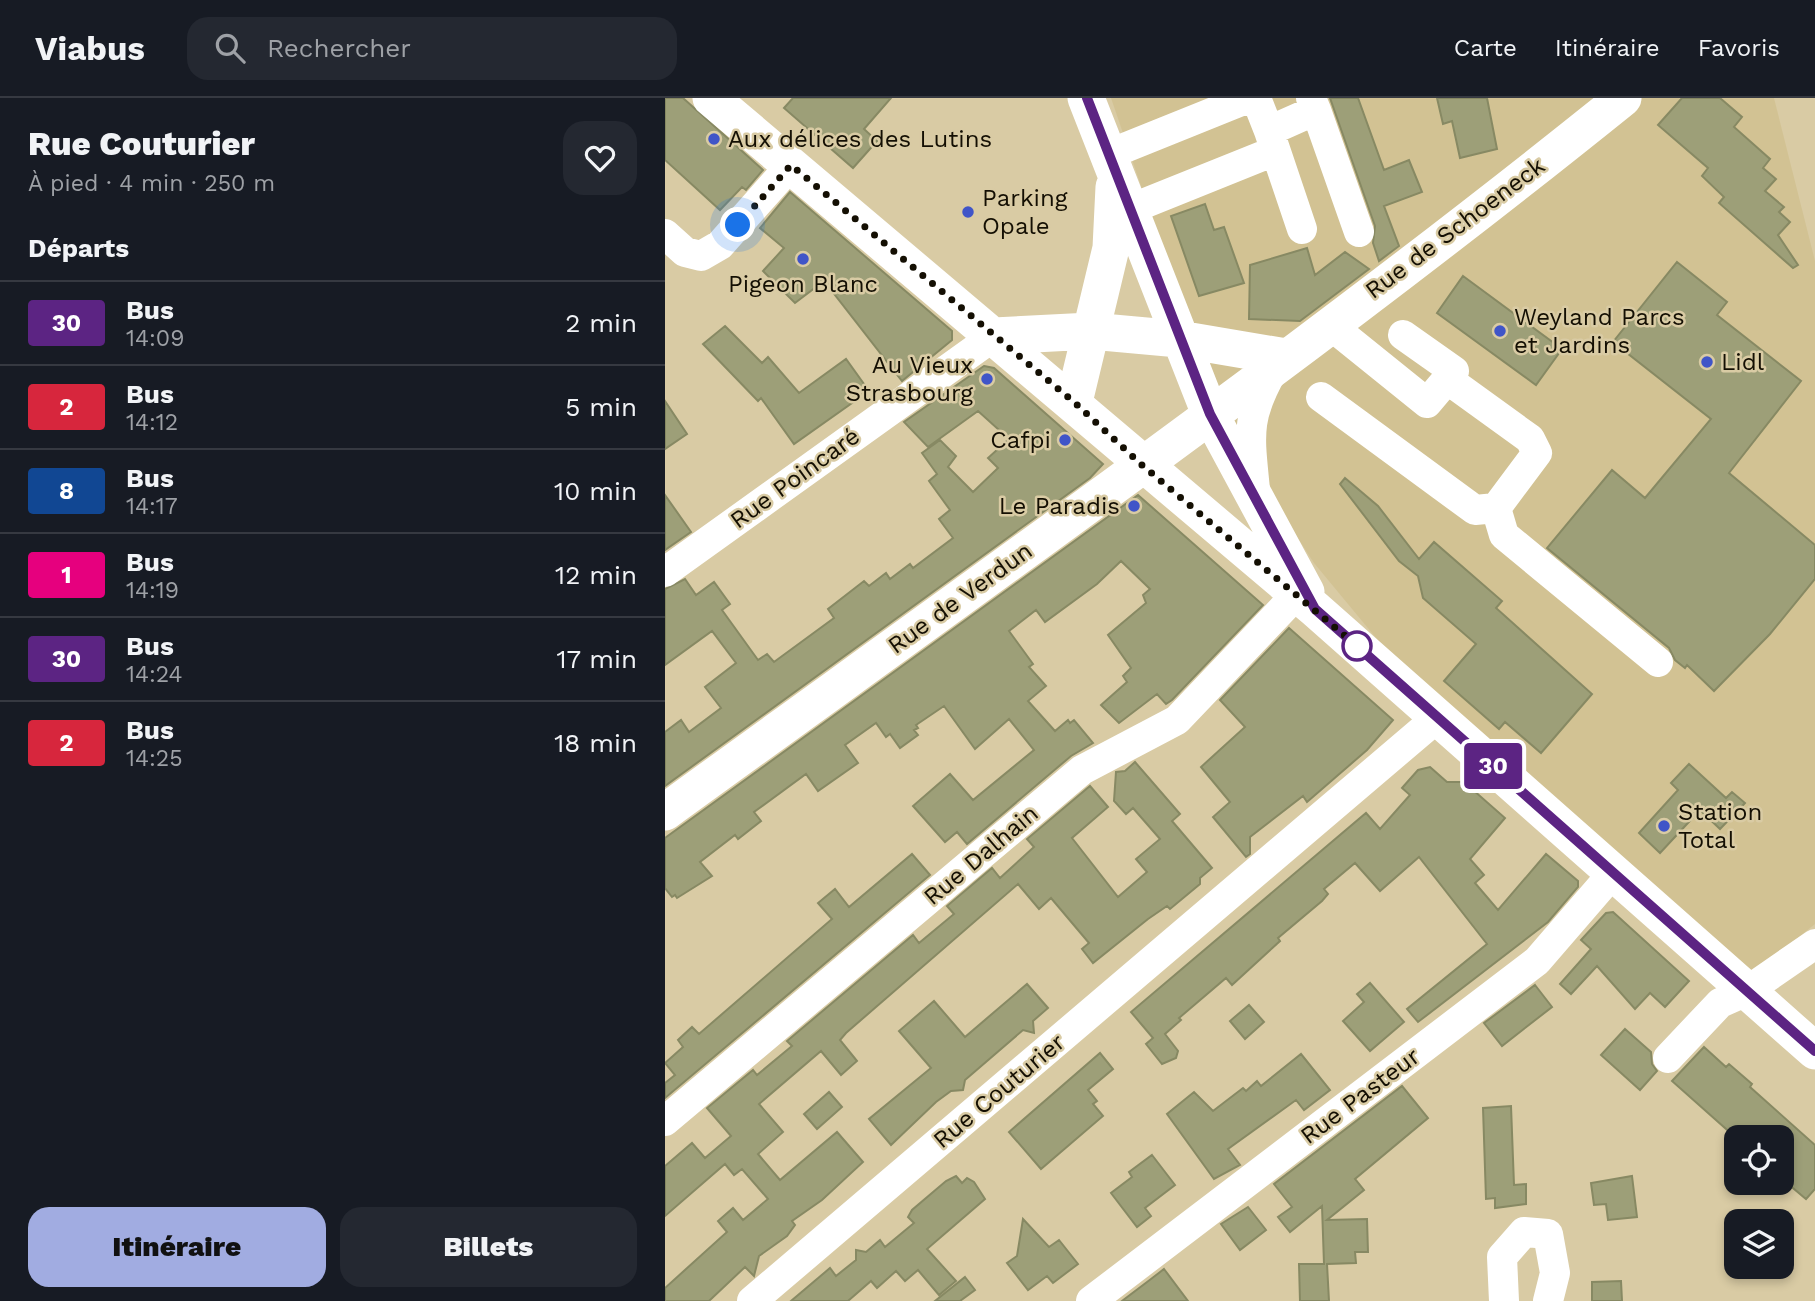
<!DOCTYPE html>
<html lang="fr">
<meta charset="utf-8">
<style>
:root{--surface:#171b24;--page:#242831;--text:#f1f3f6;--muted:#9ea1a6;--line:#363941;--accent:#a1ace1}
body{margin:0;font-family:"Work Sans",sans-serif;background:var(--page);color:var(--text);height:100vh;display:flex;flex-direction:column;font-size:26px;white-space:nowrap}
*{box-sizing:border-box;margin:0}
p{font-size:23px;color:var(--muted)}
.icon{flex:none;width:38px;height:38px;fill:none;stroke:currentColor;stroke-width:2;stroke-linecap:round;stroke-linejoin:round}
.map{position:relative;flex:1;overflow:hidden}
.sheet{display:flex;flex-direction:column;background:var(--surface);width:665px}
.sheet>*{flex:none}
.badge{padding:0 14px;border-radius:5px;font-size:24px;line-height:46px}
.fabs{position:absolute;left:1059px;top:1027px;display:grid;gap:14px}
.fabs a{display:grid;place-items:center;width:70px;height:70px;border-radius:14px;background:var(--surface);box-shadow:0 4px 10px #0003;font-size:35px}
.you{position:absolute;width:35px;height:35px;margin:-18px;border:5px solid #fff;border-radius:50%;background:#1a73e8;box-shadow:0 0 0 10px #1a73e833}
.map>.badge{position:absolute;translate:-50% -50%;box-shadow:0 0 0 4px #fff}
h2{padding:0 28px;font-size:26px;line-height:63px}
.round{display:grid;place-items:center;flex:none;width:74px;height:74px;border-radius:21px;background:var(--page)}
.summary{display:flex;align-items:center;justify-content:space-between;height:119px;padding:0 28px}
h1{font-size:33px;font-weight:800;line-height:52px}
.button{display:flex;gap:14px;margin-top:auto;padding:14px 28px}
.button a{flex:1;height:80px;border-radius:21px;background:var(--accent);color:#111;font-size:28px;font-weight:800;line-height:80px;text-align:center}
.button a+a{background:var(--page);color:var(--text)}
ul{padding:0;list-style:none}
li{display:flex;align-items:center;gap:21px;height:84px;padding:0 28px;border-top:2px solid var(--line)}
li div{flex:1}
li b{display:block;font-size:26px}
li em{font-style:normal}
li .badge{min-width:77px;font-weight:700;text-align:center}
header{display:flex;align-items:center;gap:42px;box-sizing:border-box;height:98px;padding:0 35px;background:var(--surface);border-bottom:2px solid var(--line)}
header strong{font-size:33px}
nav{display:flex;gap:38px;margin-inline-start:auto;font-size:24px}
.search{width:490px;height:63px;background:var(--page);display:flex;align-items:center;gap:18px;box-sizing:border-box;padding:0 24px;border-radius:21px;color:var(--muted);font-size:26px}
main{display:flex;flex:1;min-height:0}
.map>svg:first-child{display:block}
.built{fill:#d2c293}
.building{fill:#9d9f78;stroke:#878963;stroke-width:2}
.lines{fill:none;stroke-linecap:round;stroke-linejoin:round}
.minor{stroke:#fff;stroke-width:30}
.major{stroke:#fff;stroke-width:37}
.line-casing{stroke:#fff;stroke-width:16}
.line{stroke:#5c2483;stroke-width:10}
.walk{stroke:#140f03;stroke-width:7;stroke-dasharray:0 12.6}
.poi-dot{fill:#4055c8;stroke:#d9cba4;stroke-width:2.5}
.stop-dot{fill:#fff;stroke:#5c2483;stroke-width:3.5}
.labels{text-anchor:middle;stroke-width:5;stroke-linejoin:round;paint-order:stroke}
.poi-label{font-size:24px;fill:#140f03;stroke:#d9cba4;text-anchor:start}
.street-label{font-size:24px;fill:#140f03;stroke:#d9cba4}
</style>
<header>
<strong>Viabus</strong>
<div class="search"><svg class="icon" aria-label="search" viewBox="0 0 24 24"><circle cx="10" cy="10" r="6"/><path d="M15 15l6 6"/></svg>Rechercher</div>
<nav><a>Carte</a><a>Itinéraire</a><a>Favoris</a></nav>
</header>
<main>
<section class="sheet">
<div class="summary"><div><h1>Rue Couturier</h1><p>À pied · 4 min · 250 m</p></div><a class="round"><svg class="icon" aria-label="heart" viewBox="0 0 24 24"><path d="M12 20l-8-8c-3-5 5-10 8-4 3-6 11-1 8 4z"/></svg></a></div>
<h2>Départs</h2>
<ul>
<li><span class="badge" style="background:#5c2483;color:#fff">30</span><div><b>Bus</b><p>14:09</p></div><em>2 min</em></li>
<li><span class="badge" style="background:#d7263d;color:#fff">2</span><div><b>Bus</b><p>14:12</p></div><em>5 min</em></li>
<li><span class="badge" style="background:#114793;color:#fff">8</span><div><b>Bus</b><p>14:17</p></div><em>10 min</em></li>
<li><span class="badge" style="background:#e6007e;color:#fff">1</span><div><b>Bus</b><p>14:19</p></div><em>12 min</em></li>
<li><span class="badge" style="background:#5c2483;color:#fff">30</span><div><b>Bus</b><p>14:24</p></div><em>17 min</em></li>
<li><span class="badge" style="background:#d7263d;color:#fff">2</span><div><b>Bus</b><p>14:25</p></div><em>18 min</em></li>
</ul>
<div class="button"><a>Itinéraire</a><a>Billets</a></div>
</section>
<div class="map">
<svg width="1150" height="1203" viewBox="0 0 1150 1203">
<rect width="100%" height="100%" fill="#d9cba4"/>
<path class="built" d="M446,0H1109L1150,163V826L1078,884L731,564L649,465L585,366L528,240Z"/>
<path class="building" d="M0,0H18L98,72L81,92L77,89L55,112L0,62Z
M128,0H226L199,31L212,43L188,70L119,10Z
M665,0H693L719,72L744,62L757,94L719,108L734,148L714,163L708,145L710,128Z
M772,0H822L832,51L795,60L787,23L778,26Z
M1017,0H1055L1077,19L1069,29L1105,61L1098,70L1111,81L1100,93L1119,109L1114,114L1125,124L1113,137L1133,167L1128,170L1054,105L1059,99L1037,78L1043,70L993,27Z
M125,94L287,233V242L237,283L159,183L130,205L98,173L119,150L95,130Z
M540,106L549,132L559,129L579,185L534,198L506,118Z
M642,150L650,177L680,154L704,171L635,223L584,221L585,167Z
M1012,164L1062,204L1052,217L1136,283L1064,375L1150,447V481L1105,536L1049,593L1022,567L1020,570L1010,562L1004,550L882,450L947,372L980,400L1046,321L948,244Z
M798,178L897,251L871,287L772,215Z
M60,228L97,265L103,259L134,295L181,261L204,293L129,346L96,300L93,303L38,246Z
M319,268L329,270L438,366L425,380L0,688V634L16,622L24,634L56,610L40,589L71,565L47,533L0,567V491L20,481L31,497L49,484L65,506L57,512L93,562L102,556L109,564L169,520L163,511L199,483L204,488L221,475L225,481L245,466L248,470L288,440L274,421L285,412L264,383L272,376L257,355L275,342L291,358L283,369L308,394L333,370L323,360L344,341L313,313L263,349L239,324Z
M0,303L22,336L0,351Z
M680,380L713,408L754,461L769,444L837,503L831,510L927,596L876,655L840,624L834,631L779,583L811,546L758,500L753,478L734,463L675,386Z
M0,397L26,434L0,452Z
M473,397L598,507L507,602L501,606L492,596L454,625L436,607L462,584L458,578L466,570L443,537L481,505L478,497L485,491L456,463L432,486L380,524L371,512L344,533L368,566L364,569L381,588L363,603L390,633L403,622L405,625L409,622L428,645L406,658L302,746L292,734L280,744L248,708L285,676L308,702L369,652L344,621L310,651L279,608L251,627L253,630L249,632L253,637L235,650L225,636L221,639L211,625L180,647L193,665L153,693L141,676L89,714L96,723L73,741L70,737L35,764L47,778L12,800L10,797L7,799L0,790V740Z
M624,530L728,622L702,652L642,704L638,698L585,739V756L581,759L548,719L565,704L536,669L580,629L555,602Z
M470,664L515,716L507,723L547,770L535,780V786L505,811L502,808L483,821L428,865L417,851L424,845L386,800L374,811L353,786L181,935L175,942L192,963L176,977L156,953L94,1006L118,1034L93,1056L115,1082L172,1034L198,1064L157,1102L127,1123L130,1127L122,1138L94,1158L89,1178L80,1169L44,1203H0V1190L62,1134L53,1123L68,1110L78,1122L103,1101L77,1071L69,1077L60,1066L0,1118V1068L27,1045L40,1060L66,1038L42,1010L88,972L92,977L127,948L122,943L248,837L254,845L289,816L282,808L327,770L335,780L369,749L362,741L425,688L443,709L407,740L453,799L482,774L471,761L495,741L468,710L461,716L449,703L451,674L460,673Z
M1024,666L1061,700L1067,694L1080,705L1055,731L1035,712L995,755L974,735L1013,692L1006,685Z
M765,669L782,684H799L840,720L805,761L819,777L810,785L833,812L881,756L913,783V789L883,824L753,924L742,911L822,846L754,759L715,793L690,765L659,791L663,796L657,803L613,840L615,843L567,887L561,880L514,920L516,922L500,936L513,953L511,960L497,966L481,946L488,940L466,914L701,715L715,731L745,697L737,690L753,672Z
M247,756L265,777L0,1000V985L10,977L0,965L18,949L13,942L27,929L34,936L167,821L153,805L170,791L184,809Z
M948,814L1024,883L1000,909L985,895L970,911L932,868L906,896L895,886L926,851L916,842L941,815Z
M705,885L739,924L705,953L678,923L699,904L692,896Z
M362,886L383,910L368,923L369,935L358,932L300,982L298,992L286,993L271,1004L226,1047L204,1021L266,970L234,933L269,903L300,939Z
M870,887L887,909L837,948L819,925Z
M584,907L599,924L580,941L565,923Z
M960,931L986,954L987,966L992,973L975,992L936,957Z
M1039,949L1061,969L1064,966L1087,986L1085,989L1150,1047V1091L1141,1101L1116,1080V1040H1085L1075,1031L1069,1038L1007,983Z
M435,955L448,971L423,992L432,1003L428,1006L438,1018L376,1071L344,1034Z
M636,956L665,992L639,1012L631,1002L563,1051L575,1067L549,1081L502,1016L529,994L548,1013L578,990L581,993L592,983L596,988Z
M737,988L763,1020L690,1081L699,1092L662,1122L702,1121L703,1154H690L691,1165L662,1166L664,1203H635L634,1166H659L657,1108L625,1134L613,1119L627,1109L609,1086Z
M164,994L177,1009L152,1031L139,1016Z
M846,1008L849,1087L861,1086V1106L830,1110V1100L821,1101L818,1010Z
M487,1057L510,1087L480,1110L486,1118L472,1129L446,1095L467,1079L464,1074Z
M291,1078L297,1085L302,1080L309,1084L320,1101L262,1151L291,1183L274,1197L253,1172L240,1183L231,1173L212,1190L206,1183L183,1203H126L165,1170L171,1178L191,1162V1152L201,1154L215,1142L220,1149L249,1125L243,1119L247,1112L281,1083Z
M967,1078L972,1119L943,1122L941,1106L929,1107L926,1085Z
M583,1109L601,1132L575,1152L556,1126Z
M358,1121L384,1149L394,1142L413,1166L388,1185L382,1178L363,1192L342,1165L352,1158Z
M499,1171L523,1203H457L486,1181Z
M300,1179L310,1192L295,1203H270Z
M956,1183L957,1203H927V1184Z"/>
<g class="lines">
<path class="minor" d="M651,12L694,134
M442,57L581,1L593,5L604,33
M463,112L610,53
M637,131L604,33L651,12L646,0
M0,136L20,154L36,158L55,147L126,67
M664,226L762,305L789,273L738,237
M656,299L810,412L831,410L872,355L865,341L782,281
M590,392C585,338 580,321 608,272
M831,410L839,437L993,564
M0,474L329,238
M1003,960L1055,905L1082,893L1150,846
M0,1023L417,672L512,622L632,496
M87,1203L773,619
M426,1203L872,863L948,775
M839,1203L837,1159L859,1134L883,1136L890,1175L883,1203"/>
<path class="major" d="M46,0L650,511L1150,953
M421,0L545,316L641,494
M329,238L426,233L514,241L621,259
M409,304L446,150L449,89
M0,714C322,480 648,250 958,0"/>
</g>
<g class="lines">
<g class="line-casing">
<path id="line" d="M422,0L545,316L650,511L1150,953"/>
</g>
<use href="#line" class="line"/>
<path class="walk" d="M73,127L126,67L409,304L477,367L692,548"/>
</g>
<g class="poi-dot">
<circle cx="49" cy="41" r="7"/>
<circle cx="303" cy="114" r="7"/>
<circle cx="138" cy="161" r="7"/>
<circle cx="835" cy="233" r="7"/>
<circle cx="1042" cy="264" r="7"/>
<circle cx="322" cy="281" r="7"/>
<circle cx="400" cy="342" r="7"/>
<circle cx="469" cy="408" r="7"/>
<circle cx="999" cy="728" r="7"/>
</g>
<circle class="stop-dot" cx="692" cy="548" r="14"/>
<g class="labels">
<g class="poi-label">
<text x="63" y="49">Aux délices des Lutins</text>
<text x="317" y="108">Parking<tspan x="317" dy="28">Opale</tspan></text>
<text x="138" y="194" text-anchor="middle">Pigeon Blanc</text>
<text x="849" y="227">Weyland Parcs<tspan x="849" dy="28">et Jardins</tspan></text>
<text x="1056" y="272">Lidl</text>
<text x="308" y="275" text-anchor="end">Au Vieux<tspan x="308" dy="28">Strasbourg</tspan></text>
<text x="386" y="350" text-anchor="end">Cafpi</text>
<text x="455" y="416" text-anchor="end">Le Paradis</text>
<text x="1013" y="722">Station<tspan x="1013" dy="28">Total</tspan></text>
</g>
<g class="street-label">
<text transform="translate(790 130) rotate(-37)" y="8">Rue de Schoeneck</text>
<text transform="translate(130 380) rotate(-36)" y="8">Rue Poincaré</text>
<text transform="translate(295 500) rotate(-36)" y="8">Rue de Verdun</text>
<text transform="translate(316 757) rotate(-40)" y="8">Rue Dalhain</text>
<text transform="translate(334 993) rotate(-40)" y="8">Rue Couturier</text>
<text transform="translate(695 998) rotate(-37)" y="8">Rue Pasteur</text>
</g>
</g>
</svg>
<div class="fabs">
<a><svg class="icon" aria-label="locate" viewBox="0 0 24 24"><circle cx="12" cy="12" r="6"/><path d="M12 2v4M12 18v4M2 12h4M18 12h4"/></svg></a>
<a><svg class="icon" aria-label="layers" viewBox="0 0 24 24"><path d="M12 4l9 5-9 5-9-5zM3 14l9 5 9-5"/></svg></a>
</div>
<div class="you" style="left:73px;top:127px"></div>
<b class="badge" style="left:828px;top:668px;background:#5c2483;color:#fff">30</b>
</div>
</main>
